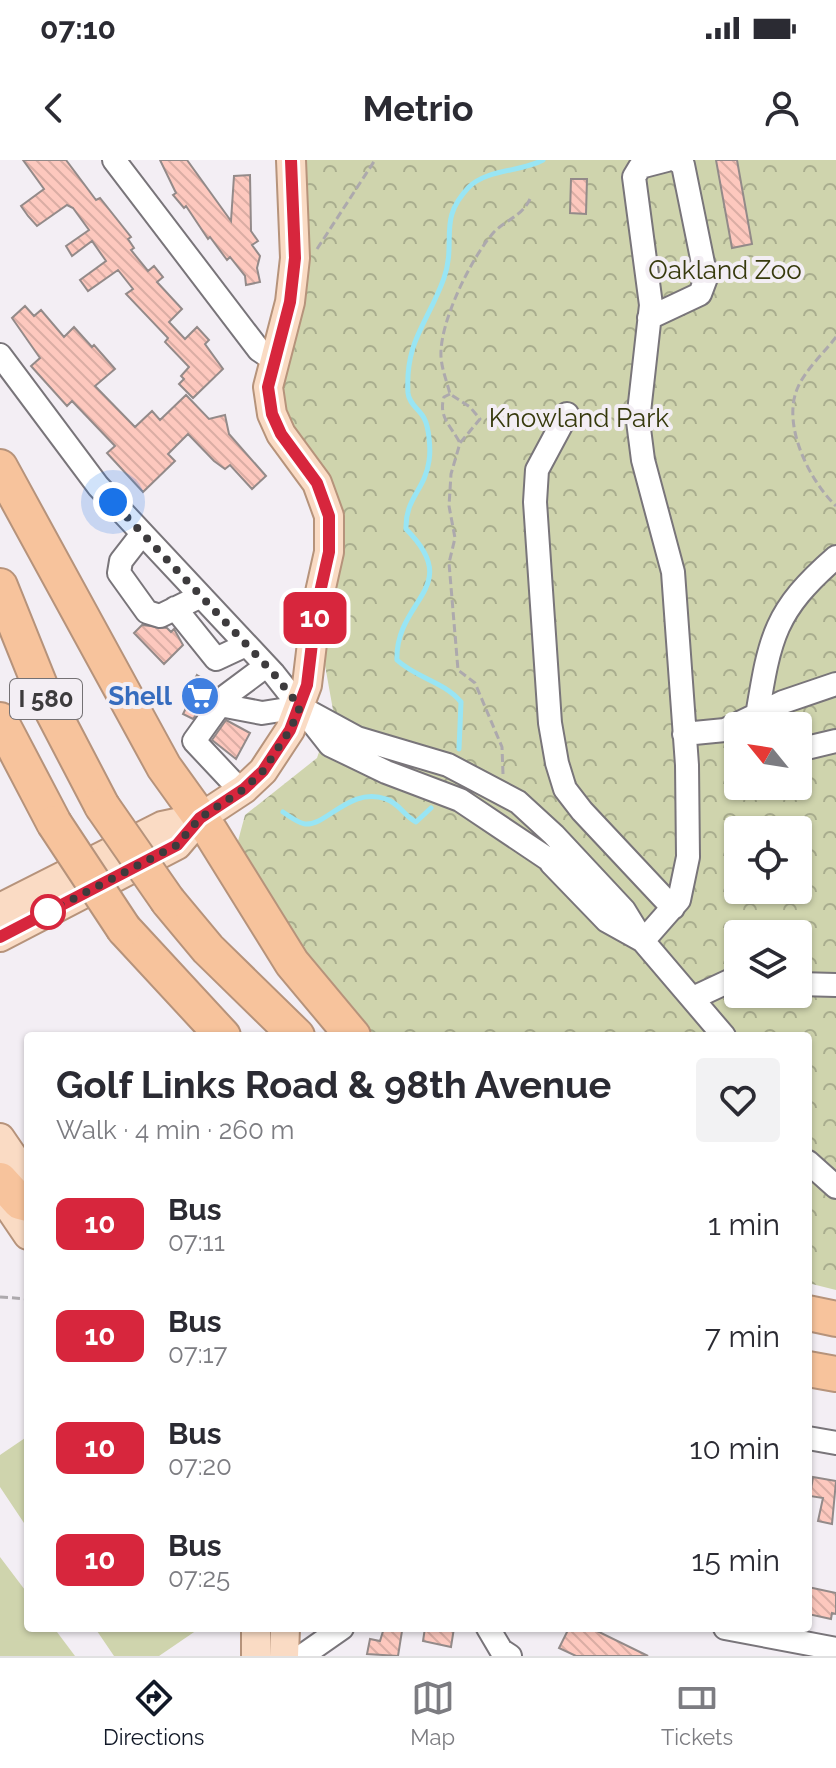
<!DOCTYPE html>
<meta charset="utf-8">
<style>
:root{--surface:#fff;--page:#f2f2f3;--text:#2b2b33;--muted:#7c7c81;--line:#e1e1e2;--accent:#111827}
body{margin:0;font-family:Raleway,sans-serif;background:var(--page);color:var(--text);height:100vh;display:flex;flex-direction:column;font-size:30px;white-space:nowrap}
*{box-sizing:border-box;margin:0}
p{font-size:26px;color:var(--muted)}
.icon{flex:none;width:44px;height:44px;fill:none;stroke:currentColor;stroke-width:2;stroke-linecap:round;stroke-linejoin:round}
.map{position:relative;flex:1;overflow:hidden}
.side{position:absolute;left:24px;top:872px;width:788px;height:600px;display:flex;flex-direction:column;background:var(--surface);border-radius:8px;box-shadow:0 2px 6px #0004}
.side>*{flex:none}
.badge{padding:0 16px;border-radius:12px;font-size:28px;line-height:52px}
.needle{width:52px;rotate:300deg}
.buttons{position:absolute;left:724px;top:552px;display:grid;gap:16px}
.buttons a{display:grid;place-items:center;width:88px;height:88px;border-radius:8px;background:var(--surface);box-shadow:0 2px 6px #0004;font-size:40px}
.you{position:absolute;width:40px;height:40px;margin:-20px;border:6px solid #fff;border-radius:50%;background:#1a73e8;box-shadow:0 0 0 12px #1a73e833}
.map>.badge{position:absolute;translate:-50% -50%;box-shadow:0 0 0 4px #fff}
.round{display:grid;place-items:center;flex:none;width:84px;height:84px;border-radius:8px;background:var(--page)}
.overview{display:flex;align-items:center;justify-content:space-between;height:136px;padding:0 32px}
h1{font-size:38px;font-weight:700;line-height:60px}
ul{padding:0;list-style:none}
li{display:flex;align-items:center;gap:24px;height:112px;padding:0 32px}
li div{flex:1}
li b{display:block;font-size:30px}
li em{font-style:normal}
li .badge{min-width:88px;font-weight:700;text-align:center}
.status{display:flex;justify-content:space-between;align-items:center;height:56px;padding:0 40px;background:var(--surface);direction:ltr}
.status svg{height:22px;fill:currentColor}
header{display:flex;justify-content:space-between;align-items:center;height:104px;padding:0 32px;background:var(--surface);font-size:36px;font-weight:700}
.tabs{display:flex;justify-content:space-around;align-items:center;height:112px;border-top:2px solid var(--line);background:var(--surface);font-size:22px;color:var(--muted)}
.tabs a{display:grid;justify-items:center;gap:4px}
.tabs .selected{color:var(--accent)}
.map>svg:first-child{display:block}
.forest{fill:url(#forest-crowns);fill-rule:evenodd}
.garden{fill:#cfd4ad}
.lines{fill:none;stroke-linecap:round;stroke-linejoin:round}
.stream{stroke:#98e5f4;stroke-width:5}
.building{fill:url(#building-back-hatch);stroke:#938a89;stroke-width:2}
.minor-casing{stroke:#79757a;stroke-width:26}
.major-casing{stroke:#b6937b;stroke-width:32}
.highway-casing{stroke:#b6937b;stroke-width:38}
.path{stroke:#ada9ad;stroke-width:3;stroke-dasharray:8 4;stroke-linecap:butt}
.minor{stroke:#fff;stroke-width:22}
.major{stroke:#fadbc4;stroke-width:28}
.highway{stroke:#f7c39c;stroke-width:34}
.highway-bridge-casing{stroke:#b6937b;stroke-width:38;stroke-linecap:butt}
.highway-bridge{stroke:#f7c39c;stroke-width:34}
.line-casing{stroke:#fff;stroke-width:18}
.line{stroke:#d7263d;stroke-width:12}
.walk{stroke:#3d3b3d;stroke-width:8;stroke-dasharray:0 14.4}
.stop-dot{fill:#fff;stroke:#d7263d;stroke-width:4}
.labels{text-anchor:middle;stroke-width:8;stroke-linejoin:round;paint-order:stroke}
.shield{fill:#f3eef4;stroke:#747174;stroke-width:2}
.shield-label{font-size:24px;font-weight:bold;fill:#3d3b3d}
.park-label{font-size:26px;fill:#373a0d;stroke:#f3eef4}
.shop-label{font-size:26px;font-weight:bold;fill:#366cbe;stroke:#f3eef4;text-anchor:end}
</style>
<div class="status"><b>07:10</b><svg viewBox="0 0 49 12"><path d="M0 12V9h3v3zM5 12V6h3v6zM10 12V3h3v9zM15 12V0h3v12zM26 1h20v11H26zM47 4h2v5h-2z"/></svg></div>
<header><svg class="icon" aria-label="back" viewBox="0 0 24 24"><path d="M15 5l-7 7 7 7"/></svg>Metrio<svg class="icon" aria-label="person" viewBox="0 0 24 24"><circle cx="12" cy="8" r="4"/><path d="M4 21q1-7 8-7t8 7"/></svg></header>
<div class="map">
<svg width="836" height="1496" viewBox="0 0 836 1496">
<defs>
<pattern id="forest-crowns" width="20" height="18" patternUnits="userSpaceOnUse" patternTransform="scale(2)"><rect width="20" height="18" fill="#cfd4ad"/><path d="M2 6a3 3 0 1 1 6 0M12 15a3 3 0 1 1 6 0" fill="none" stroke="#a9ad8e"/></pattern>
<pattern id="building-back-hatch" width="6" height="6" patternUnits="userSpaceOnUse" patternTransform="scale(2)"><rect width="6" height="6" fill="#fdc8be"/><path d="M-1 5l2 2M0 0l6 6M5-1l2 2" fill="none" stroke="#daada4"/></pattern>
</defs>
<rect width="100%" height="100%" fill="#f3eef4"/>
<path class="forest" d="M304,0H836V1130L808,1123V876H373L308,798L250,710L238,681L245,655L317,598L333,550L323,494L336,414L345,381L344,363L328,312L294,267L280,234L307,124L309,80ZM738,566H798V626H738ZM738,670H798V730H738ZM738,774H798V834H738Z"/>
<path class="garden" d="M28,1276V1369L0,1327V1295Z
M0,1397L28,1434V1468H54L75,1496H0Z
M95,1468H200L159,1496H114Z"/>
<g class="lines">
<path class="stream" d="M459,589L461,542C443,521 416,518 397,500C395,439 465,428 406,369C405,338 425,330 429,301C431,290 429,267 424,258C419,249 409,244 408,233C405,180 428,163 444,118C457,80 437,60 469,27C487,9 521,12 543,0
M283,652C289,656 298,663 305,664C327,666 350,626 386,639C399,643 404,656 416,662L431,648"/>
</g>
<path class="building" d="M23,0H66L96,40L100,38L131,77L128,79L134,88L131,90L148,111L154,106L163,117L157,122L182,149L169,162L185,179L197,167L209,180L205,184L223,209L193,238L179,224L184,219L181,216L189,207L165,182L168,178L126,134L133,129L118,110L88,131L80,120L106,101L92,81L72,96L66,86L89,70L73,48L67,45L37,66L28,56L21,46L44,29Z
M160,0H187L231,61L234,16L250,15L251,71L258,81L252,85L260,96L257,108L260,122L246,125L245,116L230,97L227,100L210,77L208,79L186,46L184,48L173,35L176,33Z
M716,0H737L752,84L732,88Z
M571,19H587L586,54L570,53Z
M25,146L34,156L41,150L64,177L74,167L92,187L94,185L115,209L95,226L135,267L152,251L160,260L186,235L209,259L225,255L229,274L266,316L252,329L230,305L225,309L214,301L188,274L168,294L175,301L143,332L107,293L115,286L72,241L67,246L31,206L40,198L12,158Z
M142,465L167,468L171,472L174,469L183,485L164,504L134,473Z
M197,515L216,526L193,559L183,554L188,544L183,541Z
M226,560L250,573L236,599L212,580Z
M813,1317L836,1321L832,1364L818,1361L823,1338L810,1336Z
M808,1427L836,1433V1454L832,1453L831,1459L808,1454Z
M384,1468L402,1471L398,1496L367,1494L370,1479L380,1481Z
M425,1468H454L451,1487L423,1481Z
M569,1468H591L648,1496H576L559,1488Z"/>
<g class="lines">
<g class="minor-casing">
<path id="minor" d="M114,0L259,190L274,200
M649,158L700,134L706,118L683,5L676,0
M0,195L98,326L274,514L330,585L386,612L460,640L548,699L595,720
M567,254L537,310L535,342L550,563L557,603L565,629L582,651L673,748
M142,374L121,401L119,413L147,452L160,456L201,436
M175,448L216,499L246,485
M220,545L262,553L300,547L357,578L448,605L518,642L554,675L624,750L643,781L724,876
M757,556C770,477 774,451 836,397
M684,574L725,570L783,542L836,524
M798,590L836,581
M241,631L194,581L227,535L266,506
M551,703L607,761L643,781
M643,781L679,740L688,697L687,605L673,412L643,300L638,261L651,145L634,17L640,7L667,0
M798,824L836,825
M693,838L738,817
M808,1002L836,1027
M808,1278L836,1283
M488,1468L501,1490L510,1496
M725,1468L836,1489
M302,1496L342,1468"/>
</g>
<g class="major-casing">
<path id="major" d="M0,748L162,666L200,658
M0,777L177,685L200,658L244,629L263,611L290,570L307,525L316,450L329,392V356L317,323L281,274L272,254L268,227L290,142L295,98L291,0
M0,978L28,1019
M0,1034L28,1075
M256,1496V1468
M284,1496L285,1468"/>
</g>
<g class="highway-casing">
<path id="highway" d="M0,307L164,607L210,671L292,803L353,876
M0,426L43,533L102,646
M0,560L54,663
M168,741L208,789L297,876
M124,769L223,876
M0,1020L20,1042L28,1044
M808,1153L836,1159
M808,1209L836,1214"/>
</g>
<path class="path" d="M317,89L375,0
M836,177C824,193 806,209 798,227C781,264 809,320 836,346
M450,234L444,237C438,257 451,266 460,283
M503,614L502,587L475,523L458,510L449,403L455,378L449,346L451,314L460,283L480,259L470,247L450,234C447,222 442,210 441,197C439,163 471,98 494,72C506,60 522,56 530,39
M0,1137L28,1139"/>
<use href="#minor" class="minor"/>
<use href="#major" class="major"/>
<use href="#highway" class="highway"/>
<g class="highway-bridge-casing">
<path id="highway-bridge" d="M102,646L168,741
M54,663L124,769"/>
</g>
<use href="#highway-bridge" class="highway-bridge"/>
</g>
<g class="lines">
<g class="line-casing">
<path id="line" d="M0,777L177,685L200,658L244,629L263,611L290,570L307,525L316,450L329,392V356L317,323L281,274L272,254L268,227L290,142L295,98L291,0"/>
</g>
<use href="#line" class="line"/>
<path class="walk" d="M48,752L177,685L200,658L244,629L263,611L290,570L300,547L274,514L113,342"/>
</g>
<defs>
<g id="supermarket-disc" transform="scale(2)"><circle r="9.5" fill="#3f7fe0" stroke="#f3eef4"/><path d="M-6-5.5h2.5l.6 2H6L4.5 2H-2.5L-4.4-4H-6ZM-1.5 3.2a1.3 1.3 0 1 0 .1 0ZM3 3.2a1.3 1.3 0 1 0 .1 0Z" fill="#fff"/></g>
</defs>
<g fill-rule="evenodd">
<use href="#supermarket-disc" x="200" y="536"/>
</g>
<circle class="stop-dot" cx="48" cy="752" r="16"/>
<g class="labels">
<rect class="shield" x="10" y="519" width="72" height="40" rx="6"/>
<g class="shield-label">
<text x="46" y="547">I 580</text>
</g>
<g class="park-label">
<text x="725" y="119">Oakland Zoo</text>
<text x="579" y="267">Knowland Park</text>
</g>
<g class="shop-label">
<text x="172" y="545">Shell</text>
</g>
</g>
</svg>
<div class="buttons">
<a><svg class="needle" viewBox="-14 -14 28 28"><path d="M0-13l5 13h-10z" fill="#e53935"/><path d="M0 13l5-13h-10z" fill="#7c7c81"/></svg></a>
<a><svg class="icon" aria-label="locate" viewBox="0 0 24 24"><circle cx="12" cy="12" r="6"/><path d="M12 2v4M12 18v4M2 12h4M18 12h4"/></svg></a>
<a><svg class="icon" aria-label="layers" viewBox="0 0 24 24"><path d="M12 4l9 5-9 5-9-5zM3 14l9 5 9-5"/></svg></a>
</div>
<div class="you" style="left:113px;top:342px"></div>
<b class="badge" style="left:315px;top:458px;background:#d7263d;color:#fff">10</b>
<section class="side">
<div class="overview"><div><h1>Golf Links Road &amp; 98th Avenue</h1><p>Walk · 4 min · 260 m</p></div><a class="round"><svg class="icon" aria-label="heart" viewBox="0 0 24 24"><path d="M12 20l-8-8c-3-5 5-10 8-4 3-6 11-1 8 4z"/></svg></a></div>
<ul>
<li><span class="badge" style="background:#d7263d;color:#fff">10</span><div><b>Bus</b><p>07:11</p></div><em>1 min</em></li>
<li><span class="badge" style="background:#d7263d;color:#fff">10</span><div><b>Bus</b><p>07:17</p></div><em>7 min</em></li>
<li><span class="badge" style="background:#d7263d;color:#fff">10</span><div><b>Bus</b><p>07:20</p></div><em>10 min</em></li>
<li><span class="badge" style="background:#d7263d;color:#fff">10</span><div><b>Bus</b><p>07:25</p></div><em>15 min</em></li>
</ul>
</section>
</div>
<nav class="tabs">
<a class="selected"><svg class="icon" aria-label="directions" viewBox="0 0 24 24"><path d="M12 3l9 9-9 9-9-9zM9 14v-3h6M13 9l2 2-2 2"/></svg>Directions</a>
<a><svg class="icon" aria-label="map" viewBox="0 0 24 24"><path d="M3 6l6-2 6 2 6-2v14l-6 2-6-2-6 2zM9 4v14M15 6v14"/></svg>Map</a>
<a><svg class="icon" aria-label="tickets" viewBox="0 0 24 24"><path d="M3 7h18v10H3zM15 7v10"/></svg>Tickets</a>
</nav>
